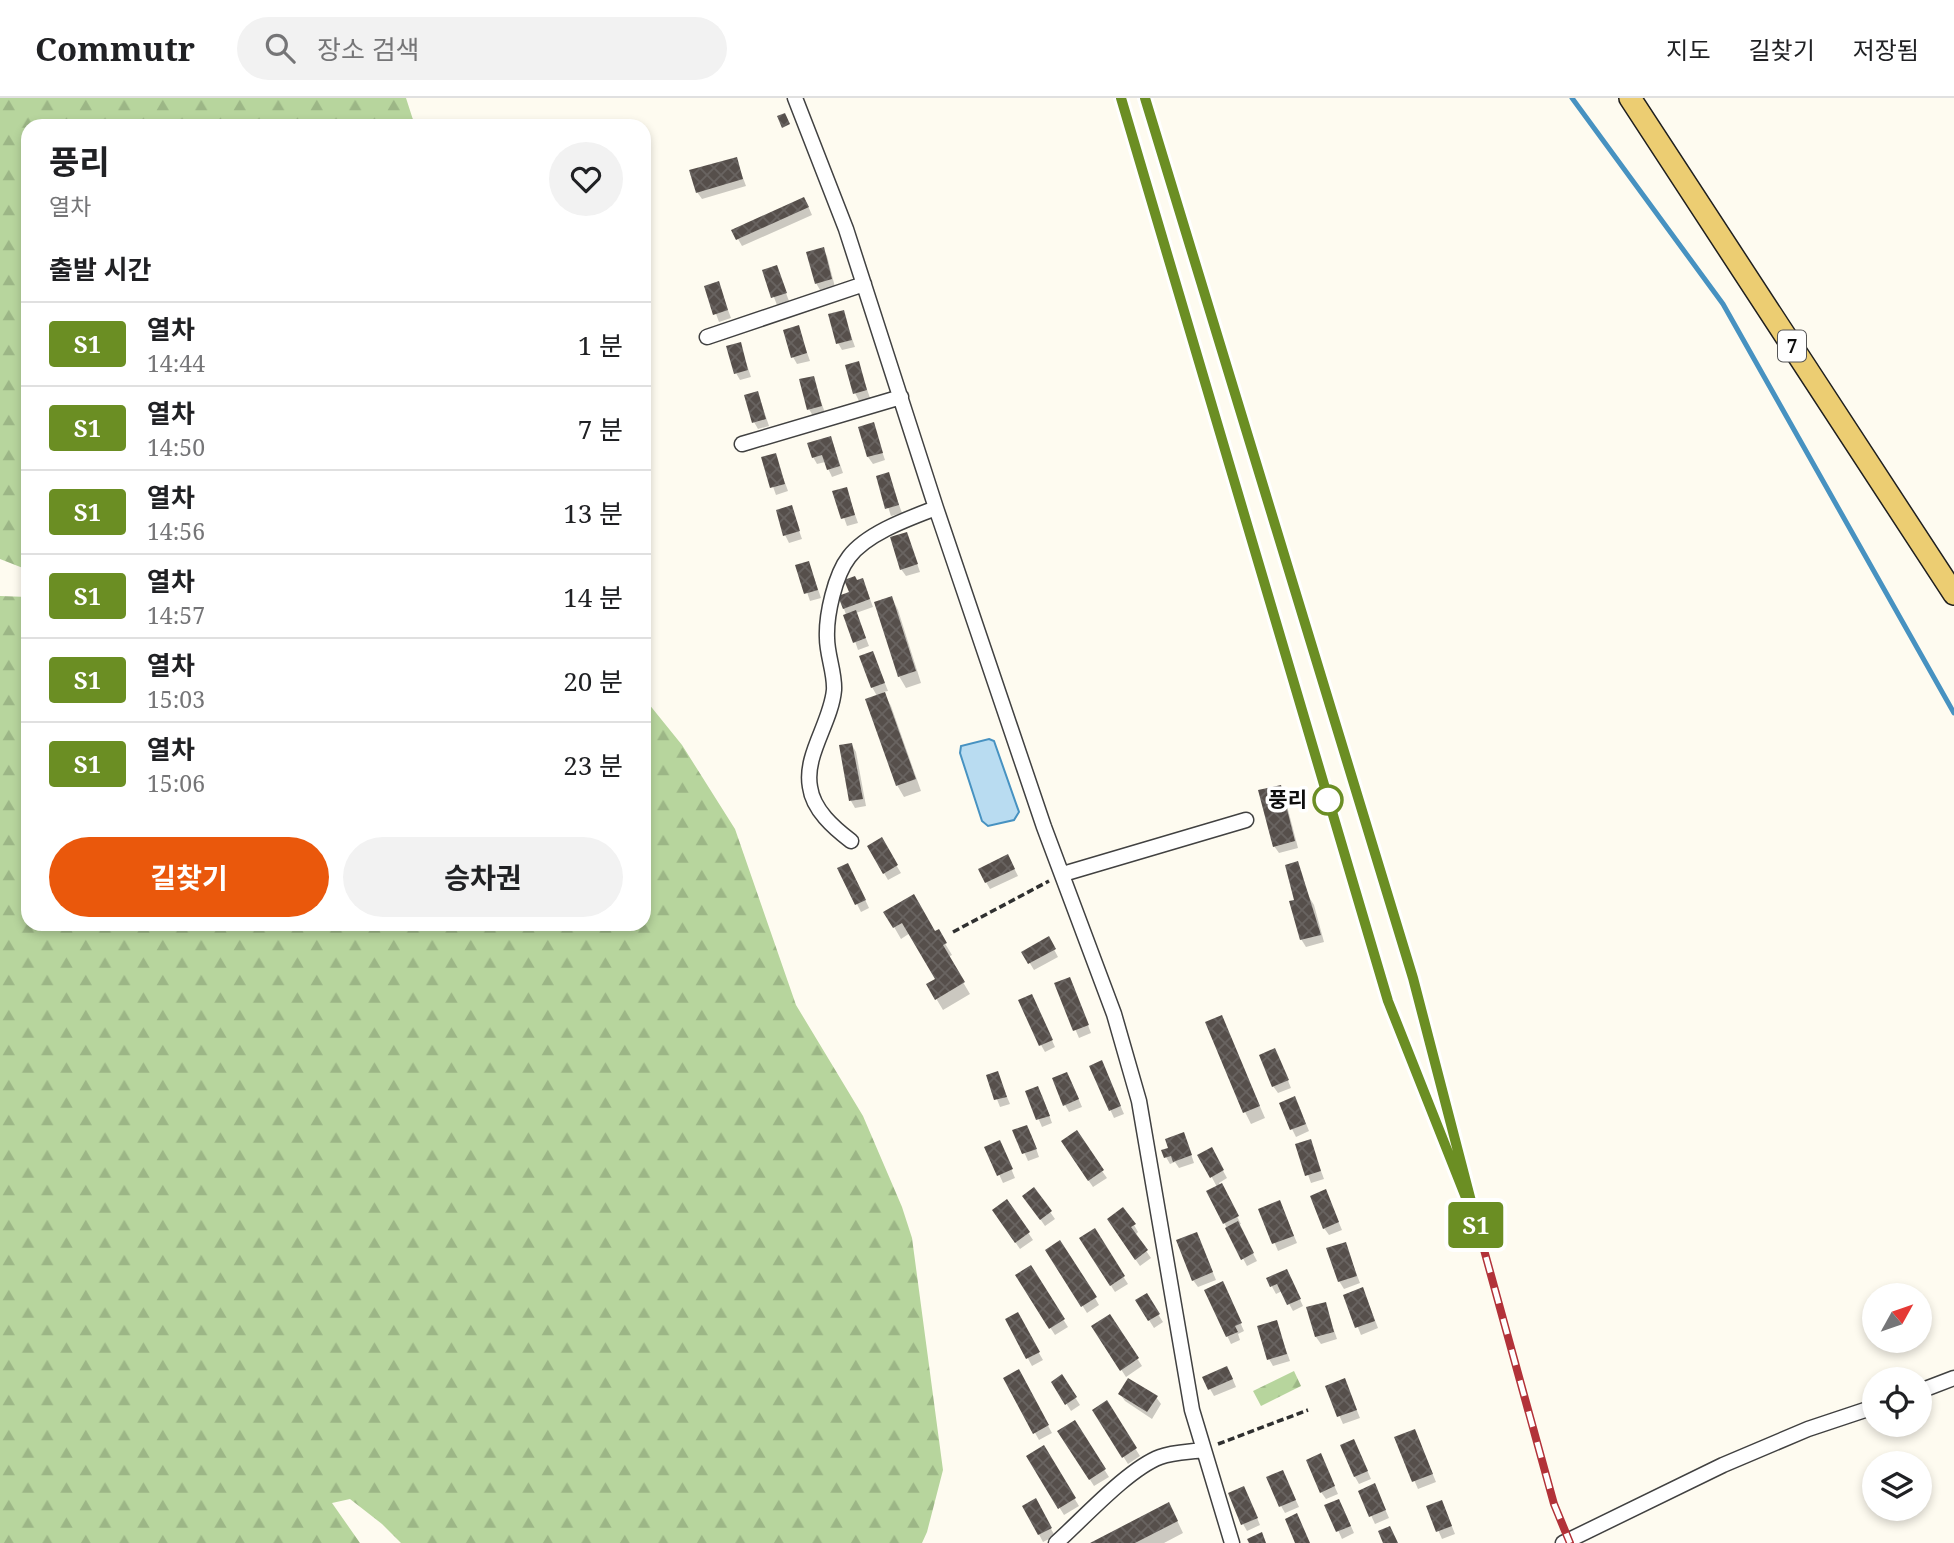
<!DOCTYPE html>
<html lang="ko">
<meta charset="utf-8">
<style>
:root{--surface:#fff;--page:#f2f2f2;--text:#202124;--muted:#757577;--line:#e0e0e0;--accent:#ea580c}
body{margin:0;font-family:"Noto Serif","Noto Sans KR",serif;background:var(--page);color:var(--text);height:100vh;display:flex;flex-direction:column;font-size:26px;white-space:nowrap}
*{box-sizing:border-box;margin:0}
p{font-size:23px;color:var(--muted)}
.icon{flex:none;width:38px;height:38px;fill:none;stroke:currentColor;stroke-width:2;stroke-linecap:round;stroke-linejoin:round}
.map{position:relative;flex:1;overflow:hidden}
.panel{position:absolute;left:21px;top:21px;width:630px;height:812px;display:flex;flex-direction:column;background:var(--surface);border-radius:21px;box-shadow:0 4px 10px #0003}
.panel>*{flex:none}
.badge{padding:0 14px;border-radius:5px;font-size:24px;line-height:46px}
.needle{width:46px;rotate:50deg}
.tools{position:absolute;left:1862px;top:1185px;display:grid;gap:14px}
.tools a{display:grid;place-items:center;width:70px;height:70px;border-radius:50%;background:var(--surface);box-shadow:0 4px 10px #0003;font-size:35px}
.map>.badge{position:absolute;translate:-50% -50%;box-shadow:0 0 0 4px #fff}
h2{padding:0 28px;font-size:26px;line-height:63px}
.round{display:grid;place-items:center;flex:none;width:74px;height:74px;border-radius:37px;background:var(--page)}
.summary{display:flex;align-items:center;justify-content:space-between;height:119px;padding:0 28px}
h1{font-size:33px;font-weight:700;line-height:52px}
.action{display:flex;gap:14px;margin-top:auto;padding:14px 28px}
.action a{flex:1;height:80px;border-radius:42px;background:var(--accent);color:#fff;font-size:28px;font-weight:700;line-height:80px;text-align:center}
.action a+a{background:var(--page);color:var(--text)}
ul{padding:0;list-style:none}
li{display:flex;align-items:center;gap:21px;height:84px;padding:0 28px;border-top:2px solid var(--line)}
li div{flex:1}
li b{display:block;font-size:26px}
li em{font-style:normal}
li .badge{min-width:77px;font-weight:700;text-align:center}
header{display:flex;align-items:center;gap:42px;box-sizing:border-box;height:98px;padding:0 35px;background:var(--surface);border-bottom:2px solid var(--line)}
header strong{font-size:33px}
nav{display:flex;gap:38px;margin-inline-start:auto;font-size:24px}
.search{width:490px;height:63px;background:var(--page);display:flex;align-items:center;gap:18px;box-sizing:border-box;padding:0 24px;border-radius:38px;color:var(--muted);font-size:26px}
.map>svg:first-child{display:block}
.forest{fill:url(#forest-firs)}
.water{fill:#b9dcf1;stroke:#4792c1;stroke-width:2}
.shadow{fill:#0003}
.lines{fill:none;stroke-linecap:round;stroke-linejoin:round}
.stream{stroke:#4792c1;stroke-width:5}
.building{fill:url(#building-cross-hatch)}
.minor-casing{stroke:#414141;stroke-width:17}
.primary-casing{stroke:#1f1f1f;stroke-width:24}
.path{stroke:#303030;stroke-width:3.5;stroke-dasharray:7 3.5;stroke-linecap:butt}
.minor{stroke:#fff;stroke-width:14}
.primary{stroke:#eccd72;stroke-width:21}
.rail-casing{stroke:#b23239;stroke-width:8}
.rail{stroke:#fff;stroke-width:5;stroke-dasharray:16;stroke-linecap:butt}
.line-casing{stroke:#fff;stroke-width:16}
.line{stroke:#6b8e23;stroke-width:10}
.stop-dot{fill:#fff;stroke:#6b8e23;stroke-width:3.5}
.labels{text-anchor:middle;stroke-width:7;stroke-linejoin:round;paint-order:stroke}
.shield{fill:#fff;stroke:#565656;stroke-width:2}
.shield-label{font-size:19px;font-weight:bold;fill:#0e0e0e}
.stop-label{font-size:21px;font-weight:bold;fill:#0e0e0e;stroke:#fff;text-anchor:end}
</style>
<header>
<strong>Commutr</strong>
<div class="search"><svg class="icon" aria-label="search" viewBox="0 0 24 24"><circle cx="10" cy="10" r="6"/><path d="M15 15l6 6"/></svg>장소 검색</div>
<nav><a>지도</a><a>길찾기</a><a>저장됨</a></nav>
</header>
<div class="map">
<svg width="1954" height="1445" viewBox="0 0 1954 1445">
<defs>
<pattern id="forest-firs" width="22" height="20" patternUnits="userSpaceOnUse" patternTransform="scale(1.75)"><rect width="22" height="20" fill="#b7d59d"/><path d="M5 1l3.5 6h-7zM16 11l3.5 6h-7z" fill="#9cb686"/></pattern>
<pattern id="building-cross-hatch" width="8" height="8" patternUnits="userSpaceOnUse" patternTransform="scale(1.75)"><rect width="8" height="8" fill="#564f4b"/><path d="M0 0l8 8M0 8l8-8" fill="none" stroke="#696461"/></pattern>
</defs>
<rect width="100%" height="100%" fill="#fefbf0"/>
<path class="forest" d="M0,0H406L415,28H28V472L0,461Z
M0,498L28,499V826H644V600L682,647L735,731L796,907L863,1018L902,1109L912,1140L943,1372L927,1434L922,1445H401L382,1426L350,1401L332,1405L360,1445H0Z
M1294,1273L1301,1288L1261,1308L1253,1293Z"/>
<path class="water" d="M989,641L994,643L1019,714L1014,722L988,728L982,723L960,655L961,648Z"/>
<path class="shadow" d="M736,61L746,88L702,101L697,94Z
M808,108L812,117L742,148L738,141Z
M823,151L827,158L835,189L820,192L816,185Z
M776,169L789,203L777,207L764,174Z
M718,185L731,220L719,224L706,189Z
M843,214L855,249L842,252L838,245Z
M798,229L810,263L797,266L793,259Z
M740,246L751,279L740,282L736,275Z
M858,265L870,300L859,303L855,295Z
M813,280L825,315L813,318L809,311Z
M758,295L769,328L758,331L754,324Z
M873,326L885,362L873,366L868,359Z
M831,340L843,375L832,379L825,364L817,366L813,359Z
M775,357L788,393L776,397L763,361Z
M888,376L902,415L891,418L878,379Z
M846,391L858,425L847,428L835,395Z
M791,410L802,441L789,445L785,437Z
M907,436L920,474L906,478L901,471Z
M809,465L821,500L810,503L798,468Z
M857,484L866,490L873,509L856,515L869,548L858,552L840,499L851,495Z
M892,500L898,512L921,585L906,590L899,578Z
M873,555L888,593L883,594L891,608L921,693L904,699L897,687L877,598L872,589Z
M852,647L856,654L866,708L855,710L851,703Z
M1280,689L1284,696L1298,750L1279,755L1274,748Z
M881,742L901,775L888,782L869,749Z
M1297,765L1309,799L1314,807L1324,844L1306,849L1301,841L1296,803Z
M1012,766L1018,778L990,791L986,784Z
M839,771L852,774L869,810L861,814Z
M886,815L935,835L938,834L952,857L948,859L970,896L943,912L928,887L937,881L910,835L901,841Z
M1048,840L1058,859L1034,872L1023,854Z
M1056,886L1073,889L1091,935L1079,940Z
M1035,905L1055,949L1045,954L1041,947Z
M1221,919L1265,1020L1251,1026L1245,1014Z
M1279,960L1291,990L1278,995L1273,988Z
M1091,969L1105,972L1124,1016L1114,1020Z
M997,975L1010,1006L1000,1009L988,978Z
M1071,983L1082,1009L1069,1014L1065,1007Z
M1027,994L1042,997L1052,1025L1042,1029Z
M1299,1008L1309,1033L1296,1039L1292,1031Z
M1015,1033L1031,1036L1039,1059L1028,1063Z
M1310,1043L1324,1081L1311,1085L1297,1047Z
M1187,1044L1194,1065L1179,1070L1175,1064L1170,1066L1166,1059Z
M1002,1049L1015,1080L1003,1085L987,1050Z
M1067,1051L1102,1073L1107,1080L1093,1089Z
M1211,1051L1227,1080L1219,1085L1241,1126L1238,1127L1257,1163L1247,1168L1208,1094L1217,1089L1200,1057Z
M1034,1091L1055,1121L1045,1128L1029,1105Z
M1329,1101L1342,1132L1329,1137L1324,1130Z
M1007,1103L1033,1142L1020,1151L998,1119Z
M1280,1104L1297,1145L1278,1153L1261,1112Z
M1134,1127L1138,1134L1135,1137L1151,1160L1140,1168L1113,1129Z
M1094,1133L1128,1186L1115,1194L1081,1141Z
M1197,1136L1216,1182L1198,1189L1193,1182Z
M1345,1146L1360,1185L1344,1191L1339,1183Z
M1048,1153L1095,1200L1099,1207L1087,1215Z
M1030,1169L1068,1229L1055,1237L1017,1178Z
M1290,1180L1303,1208L1293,1213L1282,1193L1276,1196L1268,1181Z
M1206,1193H1226L1244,1233L1238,1236L1240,1242L1231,1246Z
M1146,1197L1163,1224L1154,1230L1137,1203Z
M1345,1198L1366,1199L1378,1230L1361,1237Z
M1325,1206L1337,1241L1321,1246L1316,1239Z
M1017,1217L1043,1262L1032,1268L1007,1222Z
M1110,1218L1142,1268L1126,1279L1098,1236Z
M1276,1224L1290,1263L1273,1268L1269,1261Z
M1018,1273L1052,1335L1039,1342L1005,1281Z
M1231,1277L1236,1289L1214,1298L1210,1291Z
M1062,1279L1080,1307L1071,1313L1053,1284Z
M1327,1289L1348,1290L1360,1320L1343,1326Z
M1120,1296L1156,1299L1161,1306L1152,1321L1125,1303Z
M1106,1304L1140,1358L1128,1366L1094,1312Z
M1074,1324L1109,1379L1094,1388L1059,1333Z
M1396,1340H1418L1436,1384L1418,1391Z
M1043,1349L1079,1408L1064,1417L1028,1358Z
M1358,1351L1371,1381L1359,1386L1355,1379Z
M1324,1365L1338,1396L1326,1401L1321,1394Z
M1286,1381L1299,1409L1285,1415L1281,1408Z
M1360,1394L1378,1395L1389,1420L1375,1426Z
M1248,1398L1260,1427L1247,1433L1243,1426Z
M1035,1402L1055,1438L1043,1444L1024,1408Z
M1327,1408L1343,1410L1354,1435L1342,1441Z
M1428,1409L1445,1411L1455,1436L1442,1441Z
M1175,1418L1183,1435L1164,1445H1094Z"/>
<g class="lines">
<path class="stream" d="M1572,0L1723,206L1954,615"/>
</g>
<path class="building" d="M785,15L790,26L782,30L777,18Z
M737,59L743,81L696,95L689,72Z
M804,99L809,109L736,142L731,132Z
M824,149L832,181L815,186L806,154Z
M777,167L787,195L771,200L762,172Z
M719,183L728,212L713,217L704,188Z
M844,212L852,242L836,246L828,216Z
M799,227L807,255L791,260L783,232Z
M741,244L748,272L734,276L726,248Z
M859,263L867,292L853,296L845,267Z
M814,278L822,308L807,312L799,281Z
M758,293L766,321L752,325L744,297Z
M874,324L883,355L867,359L858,329Z
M831,338L840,368L827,372L822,357L812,360L807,345Z
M776,355L785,386L770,390L761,359Z
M889,374L899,407L885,411L876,378Z
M847,389L855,417L841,421L832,393Z
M792,407L800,433L783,438L776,412Z
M907,434L918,466L900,472L890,439Z
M809,463L818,492L804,496L795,467Z
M855,478L857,482L863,480L870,501L843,511L838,498L849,494L844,482Z
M892,498L916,573L898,579L874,504Z
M856,512L866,540L853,545L843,517Z
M873,553L885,585L871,590L859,558Z
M885,594L916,681L896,688L865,601Z
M852,645L863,701L849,703L839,647Z
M1281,687L1295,743L1273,749L1258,692Z
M882,739L898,767L883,776L867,748Z
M1008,756L1015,771L985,785L978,771Z
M1298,763L1321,837L1300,842L1289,803L1294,802L1285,767Z
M848,765L866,802L855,807L837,770Z
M914,796L935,833L939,831L947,845L943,847L965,884L935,902L926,886L935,881L902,825L893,830L883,814Z
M1049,838L1056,851L1028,866L1021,854Z
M1070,879L1089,927L1073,933L1054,885Z
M1032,896L1053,942L1039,948L1018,902Z
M1222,917L1260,1008L1243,1015L1205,924Z
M1275,950L1289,982L1272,989L1259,957Z
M1102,962L1121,1008L1109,1013L1089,968Z
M998,973L1007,999L994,1002L986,977Z
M1067,974L1079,1001L1063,1008L1052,980Z
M1038,988L1050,1018L1036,1022L1025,993Z
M1295,998L1306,1026L1290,1032L1279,1005Z
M1027,1027L1037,1051L1022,1056L1012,1032Z
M1077,1032L1104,1072L1088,1083L1061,1043Z
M1184,1034L1192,1057L1173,1064L1171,1058L1164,1060L1161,1052L1168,1050L1165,1041Z
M1311,1041L1321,1073L1305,1078L1295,1046Z
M1000,1042L1013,1071L997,1078L984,1049Z
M1212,1049L1224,1072L1210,1080L1197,1057Z
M1222,1085L1239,1118L1223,1126L1206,1093Z
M1034,1089L1052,1113L1040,1122L1022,1098Z
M1326,1091L1339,1124L1323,1131L1310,1098Z
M1007,1101L1030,1134L1015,1145L992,1112Z
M1280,1102L1294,1138L1272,1146L1258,1111Z
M1123,1109L1136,1126L1131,1129L1148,1152L1135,1162L1107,1121Z
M1238,1123L1254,1155L1241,1162L1225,1130Z
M1095,1130L1125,1178L1110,1188L1079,1140Z
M1197,1134L1213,1174L1192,1183L1176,1142Z
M1060,1142L1097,1199L1081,1209L1045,1152Z
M1346,1144L1357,1178L1338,1184L1326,1150Z
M1031,1167L1065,1221L1049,1231L1015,1177Z
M1287,1171L1301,1201L1287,1207L1277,1186L1270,1189L1266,1180Z
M1223,1183L1242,1225L1235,1228L1238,1234L1226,1239L1204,1192Z
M1363,1189L1375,1223L1355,1230L1343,1197Z
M1147,1195L1160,1216L1148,1223L1135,1202Z
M1326,1204L1334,1234L1315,1239L1306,1209Z
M1018,1214L1040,1254L1026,1261L1005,1221Z
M1110,1216L1139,1260L1120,1273L1091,1228Z
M1277,1222L1287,1256L1267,1262L1257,1228Z
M1227,1268L1233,1281L1208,1292L1202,1279Z
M1019,1271L1049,1327L1033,1336L1003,1280Z
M1062,1276L1077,1299L1065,1307L1051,1284Z
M1128,1280L1158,1298L1147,1314L1118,1296Z
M1345,1280L1357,1312L1337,1319L1325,1288Z
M1107,1302L1137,1350L1122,1360L1092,1312Z
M1075,1322L1106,1371L1089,1382L1057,1333Z
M1415,1331L1433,1376L1412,1384L1394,1339Z
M1354,1341L1368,1373L1354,1379L1340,1347Z
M1044,1347L1076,1400L1058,1411L1026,1358Z
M1321,1355L1335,1388L1320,1395L1306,1362Z
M1283,1372L1296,1402L1279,1409L1266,1379Z
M1375,1385L1386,1412L1369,1419L1358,1393Z
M1244,1388L1258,1420L1241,1427L1228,1395Z
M1036,1400L1052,1430L1038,1437L1022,1408Z
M1339,1401L1351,1428L1336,1434L1324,1407Z
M1442,1402L1452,1428L1436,1434L1426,1408Z
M1169,1404L1178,1423L1135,1445H1090Z
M1297,1415L1310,1445H1295L1285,1421Z
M1390,1428L1398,1445H1383L1378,1433Z
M1262,1434L1266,1445H1249L1247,1441Z"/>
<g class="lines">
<g class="minor-casing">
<path id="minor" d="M795,0L846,131L936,410L1044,729L1114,916L1139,1003L1192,1312L1232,1445
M707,239L864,186
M742,346L901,299
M851,743C834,730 813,712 810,689C804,657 831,625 834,592C835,575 827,557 827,540C826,517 835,477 849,459C867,435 910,420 936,410
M1063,776L1246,722
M1920,1293L1954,1280
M1056,1445C1083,1421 1128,1371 1160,1359C1173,1354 1190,1354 1203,1352
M1563,1445L1723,1367L1808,1331L1874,1309"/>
</g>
<g class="primary-casing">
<path id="primary" d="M1630,0L1954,496"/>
</g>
<path class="path" d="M953,834L1049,783
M1218,1346L1308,1312"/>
<use href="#minor" class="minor"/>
<use href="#primary" class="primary"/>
<g class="rail-casing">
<path id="rail" d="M1121,0L1388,903L1478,1130L1554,1406L1570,1445
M1145,0L1413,880L1461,1064"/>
</g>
<use href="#rail" class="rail"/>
</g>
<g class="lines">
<g class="line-casing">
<path id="line" d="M1121,0L1388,903L1478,1130L1413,880L1145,0"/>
</g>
<use href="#line" class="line"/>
</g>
<circle class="stop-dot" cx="1328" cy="702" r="14"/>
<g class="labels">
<rect class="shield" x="1778" y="232.5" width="28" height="31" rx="5"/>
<g class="shield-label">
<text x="1792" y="255">7</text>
</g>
<g class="stop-label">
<text x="1307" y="709">풍리</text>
</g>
</g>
</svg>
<div class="tools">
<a><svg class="needle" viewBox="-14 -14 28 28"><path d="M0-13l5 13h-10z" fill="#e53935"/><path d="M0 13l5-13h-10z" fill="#757577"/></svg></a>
<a><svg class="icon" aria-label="locate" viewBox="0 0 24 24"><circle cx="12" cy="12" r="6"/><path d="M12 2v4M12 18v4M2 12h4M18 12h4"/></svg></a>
<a><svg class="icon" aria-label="layers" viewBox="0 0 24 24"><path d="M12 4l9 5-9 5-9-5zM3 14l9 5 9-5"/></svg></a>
</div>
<b class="badge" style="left:1476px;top:1127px;background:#6b8e23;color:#fff">S1</b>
<section class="panel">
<div class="summary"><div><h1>풍리</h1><p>열차</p></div><a class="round"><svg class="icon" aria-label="heart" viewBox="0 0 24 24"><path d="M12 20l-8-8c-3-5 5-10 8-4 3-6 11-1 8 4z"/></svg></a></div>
<h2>출발 시간</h2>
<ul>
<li><span class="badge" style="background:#6b8e23;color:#fff">S1</span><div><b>열차</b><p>14:44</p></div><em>1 분</em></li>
<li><span class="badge" style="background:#6b8e23;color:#fff">S1</span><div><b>열차</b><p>14:50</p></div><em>7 분</em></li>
<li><span class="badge" style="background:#6b8e23;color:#fff">S1</span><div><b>열차</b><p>14:56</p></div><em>13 분</em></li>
<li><span class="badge" style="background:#6b8e23;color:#fff">S1</span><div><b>열차</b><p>14:57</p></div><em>14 분</em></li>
<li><span class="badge" style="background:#6b8e23;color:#fff">S1</span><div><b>열차</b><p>15:03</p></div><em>20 분</em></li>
<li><span class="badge" style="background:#6b8e23;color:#fff">S1</span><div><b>열차</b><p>15:06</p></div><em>23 분</em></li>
</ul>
<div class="action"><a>길찾기</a><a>승차권</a></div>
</section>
</div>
